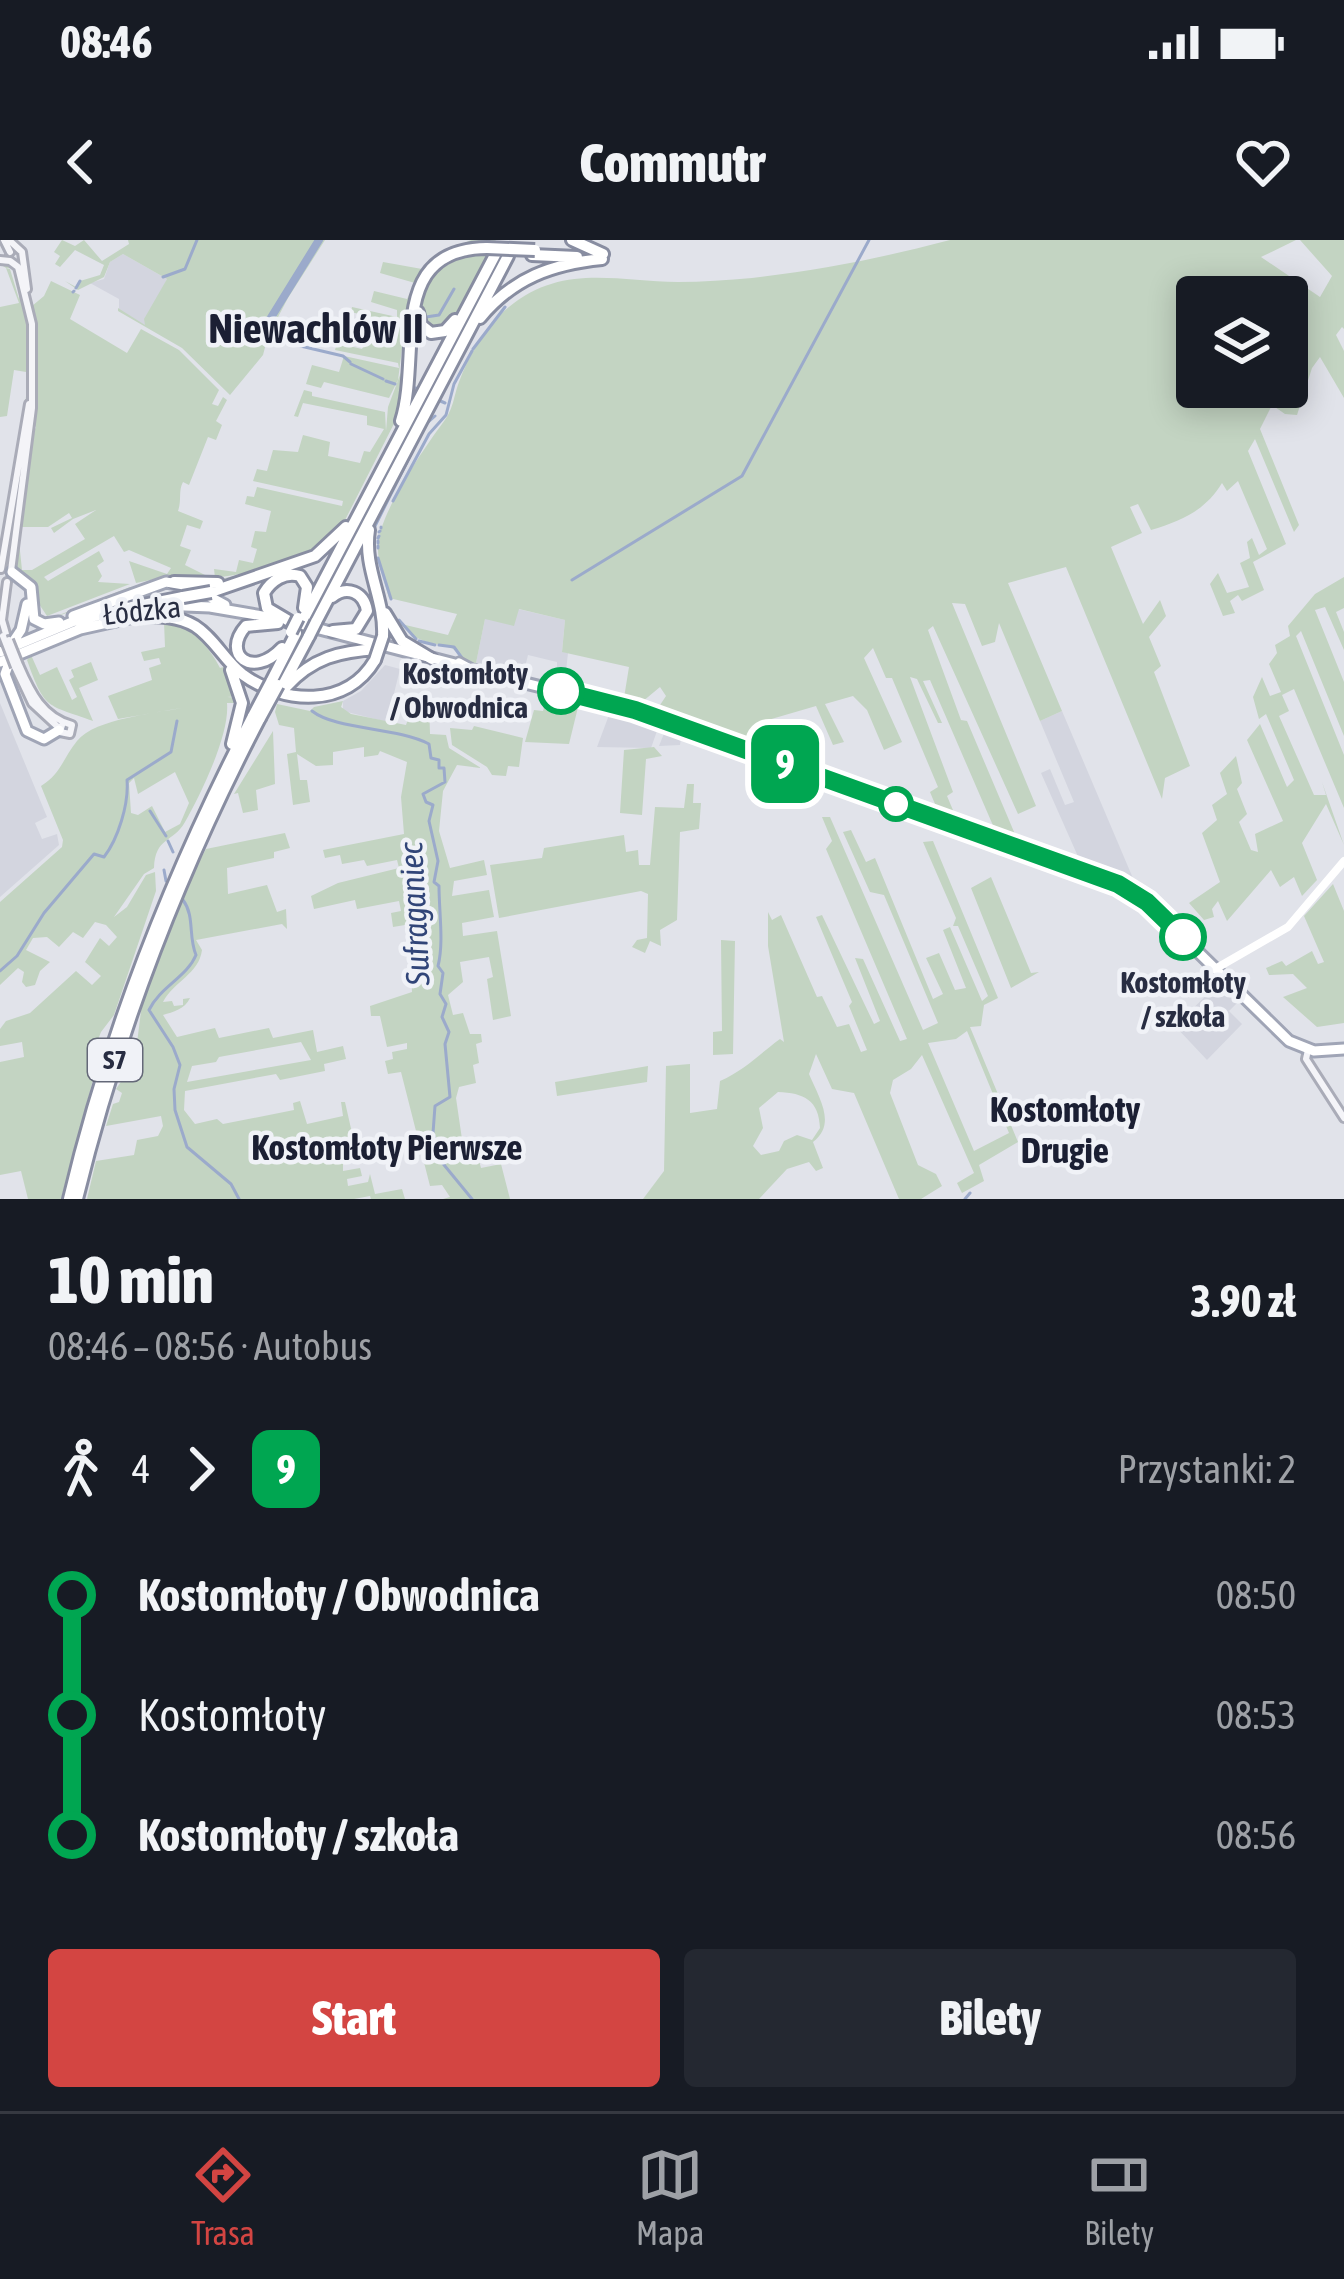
<!DOCTYPE html>
<html lang="pl">
<meta charset="utf-8">
<style>
:root{--surface:#171b24;--page:#242831;--text:#f1f3f6;--muted:#9ea1a6;--line:#363941;--accent:#d34542}
body{margin:0;font-family:"Asap Condensed",sans-serif;background:var(--page);color:var(--text);height:100vh;display:flex;flex-direction:column;font-size:45px;white-space:nowrap}
*{box-sizing:border-box;margin:0}
p{font-size:39px;color:var(--muted)}
.icon{flex:none;width:66px;height:66px;fill:none;stroke:currentColor;stroke-width:2;stroke-linecap:round;stroke-linejoin:round}
.map{position:relative;height:959px;overflow:hidden}
.panel{display:flex;flex-direction:column;background:var(--surface);flex:1}
.panel>*{flex:none}
.badge{padding:0 24px;border-radius:18px;font-size:42px;line-height:78px}
.buttons{position:absolute;left:1176px;top:36px;display:grid;gap:24px}
.buttons a{display:grid;place-items:center;width:132px;height:132px;border-radius:12px;background:var(--surface);box-shadow:0 6px 30px #0003;font-size:60px}
.map>.badge{position:absolute;translate:-50% -50%;box-shadow:0 0 0 6px #fff}
.legs{display:flex;align-items:center;gap:18px;height:132px;padding:0 48px;font-size:39px}
.legs p{margin-inline-start:auto}
.headline{display:flex;align-items:center;justify-content:space-between;height:204px;padding:0 48px}
h1{font-size:66px;font-weight:800;line-height:90px}
.button{display:flex;gap:24px;margin-top:auto;padding:24px 48px}
.button a{flex:1;height:138px;border-radius:12px;background:var(--accent);color:#fff;font-size:48px;font-weight:800;line-height:138px;text-align:center}
.button a+a{background:var(--page);color:var(--text)}
ul{padding:0 48px;list-style:none}
li{display:flex;align-items:center;gap:42px;height:120px;font-size:45px}
li i{display:grid;place-items:center;width:18px;height:100%;margin:0 15px;background:currentColor}
li i::after{content:'';width:30px;height:30px;margin:-15px;border:9px solid;border-radius:50%;background:var(--surface)}
li p{margin-inline-start:auto}
li:first-child i{background:linear-gradient(#0000 50%,currentColor 0)}
li:last-child i{background:linear-gradient(currentColor 50%,#0000 0)}
.status{display:flex;justify-content:space-between;align-items:center;height:84px;padding:0 60px;background:var(--surface);direction:ltr}
.status svg{height:33px;fill:currentColor}
header{display:flex;justify-content:space-between;align-items:center;height:156px;padding:0 48px;background:var(--surface);font-size:54px;font-weight:800}
.tab-bar{display:flex;justify-content:space-around;align-items:center;height:168px;border-top:3px solid var(--line);background:var(--surface);font-size:33px;color:var(--muted)}
.tab-bar a{display:grid;justify-items:center;gap:6px}
.tab-bar .on{color:var(--accent)}
.map>svg:first-child{display:block}
.built{fill:#d3d5df}
.green{fill:#c3d4c2;fill-rule:evenodd}
.lines{fill:none;stroke-linecap:round;stroke-linejoin:round}
.stream{stroke:#9baacb;stroke-width:3}
.river{stroke:#9baacb;stroke-width:8}
.tertiary-casing{stroke:#aaacb8;stroke-width:12}
.primary-casing{stroke:#a0a5b6;stroke-width:15}
.motorway-casing{stroke:#888da1;stroke-width:16}
.tertiary{stroke:#f4f4f8;stroke-width:6}
.secondary{stroke:#fff;stroke-width:8}
.primary{stroke:#fff;stroke-width:9}
.motorway{stroke:#fff;stroke-width:10}
.tertiary-bridge-casing{stroke:#aaacb8;stroke-width:12;stroke-linecap:butt}
.motorway-bridge-casing{stroke:#888da1;stroke-width:16;stroke-linecap:butt}
.tertiary-bridge{stroke:#f4f4f8;stroke-width:6}
.motorway-bridge{stroke:#fff;stroke-width:10}
.line-1-casing{stroke:#fff;stroke-width:27}
.line-1{stroke:#00a651;stroke-width:18}
.stop-1-dot{fill:#fff;stroke:#00a651;stroke-width:6}
.labels{text-anchor:middle;stroke-width:9;stroke-linejoin:round;paint-order:stroke}
.shield{fill:#f0f2f7;stroke:#646878;stroke-width:3}
.shield-label{font-size:27px;font-weight:bold;fill:#282d42}
.street-label{font-size:30px;fill:#282d42;stroke:#f0f2f7}
.stop-label{font-size:30px;font-weight:bold;fill:#282d42;stroke:#f0f2f7;text-anchor:end}
.water-label{font-size:33px;font-style:italic;fill:#314578;stroke:#f0f2f7}
.quarter-label{font-size:36px;font-weight:bold;fill:#1b1f33;stroke:#f0f2f7}
.district-label{font-size:42px;font-weight:bold;fill:#1b1f33;stroke:#f0f2f7}
</style>
<div class="status"><b>08:46</b><svg viewBox="0 0 49 12"><path d="M0 12V9h3v3zM5 12V6h3v6zM10 12V3h3v9zM15 12V0h3v12zM26 1h20v11H26zM47 4h2v5h-2z"/></svg></div>
<header><svg class="icon" aria-label="back" viewBox="0 0 24 24"><path d="M15 5l-7 7 7 7"/></svg>Commutr<svg class="icon" aria-label="heart" viewBox="0 0 24 24"><path d="M12 20l-8-8c-3-5 5-10 8-4 3-6 11-1 8 4z"/></svg></header>
<div class="map">
<svg width="1344" height="959" viewBox="0 0 1344 959">
<rect width="100%" height="100%" fill="#e1e3ea"/>
<path class="built" d="M123,14L167,39L145,86L119,71V59L90,43L104,39L110,22Z
M518,369L565,380L562,411L568,413L566,431L557,429V422L528,415L522,439L475,428L485,379Z
M385,425L400,429L387,482L343,471V461L361,451Z
M0,463L47,577L35,583L42,599L57,594L59,605L0,657Z
M612,467L677,489L682,492L680,505L659,506L665,491L658,488L651,508L597,507Z
M1062,471L1135,643L1080,621L1041,533L1050,529L1065,565L1074,562L1040,481Z
M1220,742L1239,761L1229,771L1242,784L1207,820L1175,786Z"/>
<path class="green" d="M62,0L75,6L84,0L102,21L129,4L128,0H325L288,58L268,96L263,115L230,155L182,108L118,71V68L145,85L144,79L167,39L123,14L110,22L104,37L78,50L65,41L76,47L80,41L100,35L104,25L75,10L60,27L55,24L60,16L54,12Z
M471,0H496L492,6H467L424,32L403,166L342,286L325,306L270,330L212,341L247,333L215,338L214,329L236,332L239,320L253,323L257,309L251,307L255,291L266,292L271,271L245,264L247,256L254,257L257,247L342,266L343,261L253,241L257,229L267,231L273,210L298,212L303,195L330,202L328,216L360,223L364,211L370,212L384,189L367,185V176L303,163L298,177L294,176L304,150L312,152V156L385,172L386,191L388,167L403,127L402,109L398,140L389,158L324,142L321,148L306,144L312,125L339,132L344,116L399,128L398,123L335,110L337,103L362,109L364,105L339,98L341,88L394,100L393,92L357,82L359,74L351,72L352,67L397,77V70L371,62L374,51L407,59L415,43L380,33L383,22L422,29L418,38L441,14Z
M950,0H1296L1261,17L1320,57L1332,36L1300,0H1344V89L1342,87L1336,95L1344,111V158L1320,117L1312,128L1297,175L1285,174L1272,165L1260,189L1299,285L1294,292L1255,199L1248,211L1286,304L1253,322L1264,350L1242,361L1238,355L1230,361L1235,373L1223,376L1210,344L1218,333L1227,353L1249,347L1240,323L1250,318L1247,302L1252,298L1259,315L1267,309L1238,241L1227,251L1222,243C1205,271 1181,281 1151,290L1138,264L1130,267L1142,293L1111,307L1143,384L1160,360L1166,376L1149,397L1161,426L1154,432L1190,526L1165,538L1162,559L1066,327L1008,343L1062,471L1040,481L999,383L995,402L982,406L965,364L952,363L1036,566L1018,574L933,386L928,390L961,480L967,481L1020,606L998,597L930,440L923,441L942,483H938L917,439L910,437L953,552L947,556L958,582L940,576L930,552L938,547L892,438H886L873,408L864,418L902,502L884,510L867,470L853,456L825,464L844,502L833,505L816,466L761,482L777,518L654,474L666,456L660,447L636,467L623,464L629,427L562,412L565,380L519,369L514,386L485,379L475,428L462,422C454,394 425,415 401,384L448,395L457,374L389,358C384,340 377,322 378,304C380,273 424,208 442,184C454,169 453,158 459,142C468,117 484,90 503,72C558,22 613,41 678,42C702,42 728,40 752,38C821,30 882,18 950,0ZM1197,57H1287V147H1197Z
M478,14L488,15L449,85L428,91C404,53 441,19 478,14Z
M6,21L15,28H6L10,29L19,59L21,44C33,88 31,129 24,174L30,120L27,78L26,132L14,130L7,176L0,177V67L19,63L6,28L0,24Z
M51,41L80,55L70,79L127,113L141,89L179,110L219,150L212,164L218,166L223,157L227,160L216,181L222,185L216,200L208,197L189,245L183,242C178,251 182,260 178,271L203,281L200,289L187,285L180,306L191,310L185,325L209,337H165L136,343L129,321L167,334L171,328L129,310L124,312L114,296L44,337L48,341L99,311L104,321L97,326L102,336L98,342L130,344L47,376L37,361L36,371L41,378L49,379L130,347L132,348L135,346H137C153,341 169,337 184,341L150,342L42,382L32,372V345L12,328L18,292L22,330H32L85,299L75,284L96,270L73,279L54,293L51,288L72,278L69,273L48,287H16L31,191L36,188L32,178V66L44,56Z
M1344,337V368L1336,372L1344,392V410L1325,367L1315,370L1344,442V496L1301,391L1296,396L1344,515V568L1294,449L1282,455L1289,471L1279,476L1314,555H1326L1322,542L1344,605L1326,564L1302,603L1317,640L1302,656L1294,637L1280,647L1271,630L1227,681L1218,661L1212,669L1214,677L1204,680L1189,663L1220,642L1202,593L1217,580L1212,565L1227,554L1220,533L1236,516L1242,543L1237,549L1247,574L1239,582L1251,610L1258,612L1255,594L1283,581L1247,500L1260,484L1287,547L1294,540L1266,474L1259,479L1253,457L1262,437L1270,456L1281,452L1269,424L1277,413L1275,405L1290,396L1288,386L1315,354Z
M164,382C190,386 208,404 220,428L227,426L239,456L227,457L240,458V463H227C230,494 201,554 185,582C173,603 155,597 154,628L144,634L114,677L127,667L146,635L155,632L156,651L114,775L101,792L91,818L93,840L61,959H28L21,931L0,935V822L24,817L22,802L0,806V789L6,781L30,773L76,731L92,745L101,736L85,722L100,698L109,706L117,697L106,685L95,682L83,698L73,692L59,707L47,697L33,698L26,710L50,722L40,731L35,745L26,747L22,742L24,732L18,728L0,745V662L62,607L63,600L41,546C61,534 63,518 77,501C95,478 159,473 187,467L118,479L108,456L152,440L149,428L161,424L159,418L144,421L141,412L165,407ZM175,532L189,563L180,584L165,592L152,566L138,575L131,573L129,543L134,538L138,554Z
M31,415L40,435L57,427L72,460L77,457L69,440L74,437L71,430L91,422L98,440L79,448L93,481C47,464 45,471 27,420Z
M548,452L580,459L569,504L525,502L534,470L543,471Z
M343,461L341,467L351,474L406,485L414,462H429L430,494L446,495L449,508L481,528L457,525L443,551L439,591L450,628L484,620L487,635L454,641L452,656L489,650L494,677L462,683L463,696L497,691L511,776L493,780L487,739L493,737L489,717L460,722L463,742L448,755L453,775L463,773L470,794H481L482,802L476,804L479,823L473,825L476,843L459,847L456,858L463,906H475L481,928L501,924L510,959H443L450,957L442,945L430,946L401,832L388,834L385,821L393,819L392,812L407,809V803L387,807L380,776H371L370,766L412,752L411,730L423,693L416,694L411,684L393,687L391,673L401,671L399,661L357,669L355,660L314,669L311,656L338,643L399,628L397,620L367,626L364,620L342,624L340,615L325,618L323,610L404,594L401,557L407,522L380,511L378,515L364,517V507L333,512V525L316,526L297,514L300,540H307L310,562L293,565L287,514L296,512L294,488L279,485L275,472L277,464L310,471L314,467Z
M474,486L523,498L519,527L508,526L506,536L492,535L487,527L452,505L450,488L472,490Z
M273,491L275,544L256,550L258,570L243,573L238,553L234,554Z
M654,507L662,516L646,519L642,575L620,573L624,510Z
M687,544H694L693,563H701L699,589L680,592L677,680L660,690L661,706L650,701L645,713L632,707L637,700L647,698L648,654L641,651L499,678L490,625L542,618L544,608L624,595L626,612L638,610L639,625H650L655,567L684,568Z
M822,577H830L923,790L938,783L884,655L870,652L843,592L851,590L866,622L875,618L933,759L943,754L926,718L939,713L955,750L966,748L943,690L950,687L982,761L988,756L958,686H953L956,678L923,602L933,601L998,758L984,765L981,786L970,787L1018,902L979,925L984,941L962,953L957,943L974,933L922,815L911,829L893,840L890,853L918,925L936,934L942,946L921,959H899L854,853L832,849L816,814L809,834C819,858 837,884 813,902L823,928L816,931L809,922L787,929L759,959H643L664,931L666,826L690,824V873L717,869L720,841C745,830 758,815 780,799L784,802L768,706V672L772,680L781,675L817,757L822,756L837,787L849,784L861,812L867,810L849,766L852,762L816,677L822,675L874,784L880,781L855,718L863,719L900,801L907,799L826,609L832,601ZM967,791L1009,893L974,911L928,803L956,799ZM778,852C804,853 819,860 820,888L812,900L797,895L784,901L779,911L761,915L753,906L763,888L759,868Z
M285,593L290,608L274,612V618L227,628L228,654L267,645L277,672L286,669L287,689L282,684L196,700L202,710C199,734 174,741 163,762L172,761L174,766L183,765V759L190,758C185,769 173,772 163,775L177,797L215,788L219,798L269,788L273,798L313,790L317,812L343,806L346,819L324,824L325,831L280,840L276,834L185,851L184,870L195,884L217,879L223,884L294,870L293,863L300,861L307,884L343,876L341,862H345L352,893L360,892L365,912L343,917V931L360,928L362,936L347,939L348,946L368,942L370,934L375,954L402,949L405,959H371L370,956L354,959H87L96,921L134,915L137,900L158,896L163,886L161,876L106,886L113,864L119,862L122,853L116,849L127,833L137,803L142,763L195,629L206,609ZM301,802L311,820L187,842L192,826L216,822L219,817Z
M991,637L1031,733L1039,732L1011,748L971,648Z
M1333,644L1344,671V783L1317,787L1283,757L1307,748L1293,734L1269,735L1266,728L1282,721L1286,726L1312,711L1318,724L1324,722L1304,676Z
M721,700L735,701L733,814L713,815V792L722,791Z
M648,826L647,842L557,856L555,842Z"/>
<g class="lines">
<path class="stream" d="M163,37L185,29L197,0
M76,48L80,41
M73,52L74,51
M426,77L439,75L454,49
M266,97L287,103
M292,104L343,116L350,122
M473,109L505,67
M351,124L383,139
M386,141L395,144
M413,148H416
M438,160L445,163
M426,184L435,176
M393,261L429,194L446,175L454,144L472,111
M374,288L425,186
M381,288V287
M379,292L380,291
M378,298L379,296
M378,301V303
M378,308V306
M378,318L391,359
M572,340L742,236L869,0
M399,380L416,399
M419,401L435,405
M439,405L454,407L462,418
M312,471C336,490 396,487 429,504L431,518L439,520V528H444L445,542L423,554L426,562L433,565L429,581L438,621L434,642L439,646C439,672 444,703 438,726L443,733L440,754L446,764L442,777L449,792L445,804L450,857L435,866L433,893L440,920L472,959
M150,571L166,596
M168,601L173,612
M164,630L166,641
M183,660C195,676 188,696 196,715C187,737 160,747 149,770L173,807L180,825L174,849L175,870L187,907L231,944L239,959
M0,731L17,716L44,673L94,614L104,617C118,599 129,564 127,540L171,512L177,481
M965,959L970,953"/>
<path class="river" d="M263,99L267,84L319,0"/>
<g class="tertiary-casing">
<path id="tertiary" d="M4,0L10,12
M9,0L22,12L27,49
M0,20L10,21L18,27L32,84V168L11,331
M1,329L29,164
M6,394L2,380L7,342
M19,425C31,453 43,477 72,485L70,494L60,492L63,482
M15,427L32,463L59,488
M1308,810L1306,819L1344,878"/>
</g>
<g class="primary-casing">
<path id="primary" d="M12,332L31,347L34,379L44,384L59,382
M160,365L210,367L280,379
M73,376L166,342L190,346L225,365
M296,383L455,424
M13,402L21,390L27,364
M0,412L72,382L125,369
M10,420L5,434L27,491L44,499L59,490
M0,422L80,389L143,375
M462,425L459,430L455,428L459,423L472,430L635,470L1118,644L1147,662L1289,801L1314,811L1344,809"/>
</g>
<g class="motorway-casing">
<path id="motorway" d="M572,0L603,14
M532,15L577,17
M418,72L421,85L431,93L445,91L455,80
M480,78C513,38 552,24 602,19
M401,181C422,115 385,9 487,8
M369,290C363,328 385,359 383,396
M174,342L218,343
M211,352L315,316L346,287
M332,357C347,345 364,352 367,371L356,389L333,391
M123,369L183,357
M385,373L402,401L432,419
M140,376C160,376 178,376 195,386C214,398 224,420 242,434C284,465 347,468 375,420
M303,380L495,15
M289,381L267,368L264,353C271,341 285,331 300,336L307,347L304,368
M316,382L508,16
M278,383L246,386C221,414 252,440 282,408
M231,430L242,463L232,504
M271,442L296,393
M284,443L309,396
M286,447C312,418 340,411 378,409
M69,959C109,790 173,630 253,476
M77,959C118,791 180,631 260,478"/>
</g>
<use href="#tertiary" class="tertiary"/>
<path class="secondary" d="M1215,729L1288,687L1344,621"/>
<use href="#primary" class="primary"/>
<use href="#motorway" class="motorway"/>
<g class="tertiary-bridge-casing">
<path id="tertiary-bridge" d="M3,396L15,427
M9,400L19,425"/>
</g>
<g class="motorway-bridge-casing">
<path id="motorway-bridge" d="M487,8L535,10
M183,357L211,352
M291,392L298,378
M309,396L316,382
M375,420L383,396
M253,476L271,442
M260,478L278,445"/>
</g>
<use href="#tertiary-bridge" class="tertiary-bridge"/>
<use href="#motorway-bridge" class="motorway-bridge"/>
</g>
<g class="lines">
<g class="line-1-casing">
<path id="line-1" d="M561,451L635,470L1118,644L1147,662L1183,697"/>
</g>
<use href="#line-1" class="line-1"/>
</g>
<g class="stop-1-dot">
<circle cx="561" cy="451" r="21"/>
<circle cx="896" cy="564" r="15"/>
<circle cx="1183" cy="697" r="21"/>
</g>
<g class="labels">
<rect class="shield" x="88" y="799" width="54" height="42" rx="9"/>
<g class="shield-label">
<text x="115" y="829">S7</text>
</g>
<g class="street-label">
<text transform="translate(142 371) rotate(-6)" y="10">Łódzka</text>
</g>
<g class="stop-label">
<text x="528" y="444">Kostomłoty<tspan x="528" dy="34">/ Obwodnica</tspan></text>
<text x="1183" y="753" text-anchor="middle">Kostomłoty<tspan x="1183" dy="34">/ szkoła</tspan></text>
</g>
<g class="water-label">
<text transform="translate(414 674) rotate(-93)" y="12">Sufraganiec</text>
</g>
<g class="quarter-label">
<text x="1065" y="882">Kostomłoty<tspan x="1065" dy="41">Drugie</tspan></text>
<text x="387" y="920">Kostomłoty Pierwsze</text>
</g>
<g class="district-label">
<text x="316" y="103">Niewachlów II</text>
</g>
</g>
</svg>
<div class="buttons">
<a><svg class="icon" aria-label="layers" viewBox="0 0 24 24"><path d="M12 4l9 5-9 5-9-5zM3 14l9 5 9-5"/></svg></a>
</div>
<b class="badge" style="left:785px;top:524px;background:#00a651;color:#fff">9</b>
</div>
<section class="panel">
<div class="headline"><div><h1>10 min</h1><p>08:46 – 08:56 · Autobus</p></div><b>3.90 zł</b></div>
<div class="legs"><svg class="icon" aria-label="walk" viewBox="0 0 24 24"><circle cx="13" cy="4" r="2"/><path d="M13 8l-2 6 4 7M11 14l-3 7M7 12l3-4h3l4 4"/></svg>4<svg class="icon" aria-label="forward" viewBox="0 0 24 24"><path d="M9 5l7 7-7 7"/></svg><b class="badge" style="background:#00a651;color:#fff">9</b><p>Przystanki: 2</p></div>
<ul>
<li><i style="color:#00a651"></i><b>Kostomłoty / Obwodnica</b><p>08:50</p></li>
<li><i style="color:#00a651"></i><span>Kostomłoty</span><p>08:53</p></li>
<li><i style="color:#00a651"></i><b>Kostomłoty / szkoła</b><p>08:56</p></li>
</ul>
<div class="button"><a>Start</a><a>Bilety</a></div>
</section>
<nav class="tab-bar">
<a class="on"><svg class="icon" aria-label="directions" viewBox="0 0 24 24"><path d="M12 3l9 9-9 9-9-9zM9 14v-3h6M13 9l2 2-2 2"/></svg>Trasa</a>
<a><svg class="icon" aria-label="map" viewBox="0 0 24 24"><path d="M3 6l6-2 6 2 6-2v14l-6 2-6-2-6 2zM9 4v14M15 6v14"/></svg>Mapa</a>
<a><svg class="icon" aria-label="tickets" viewBox="0 0 24 24"><path d="M3 7h18v10H3zM15 7v10"/></svg>Bilety</a>
</nav>
